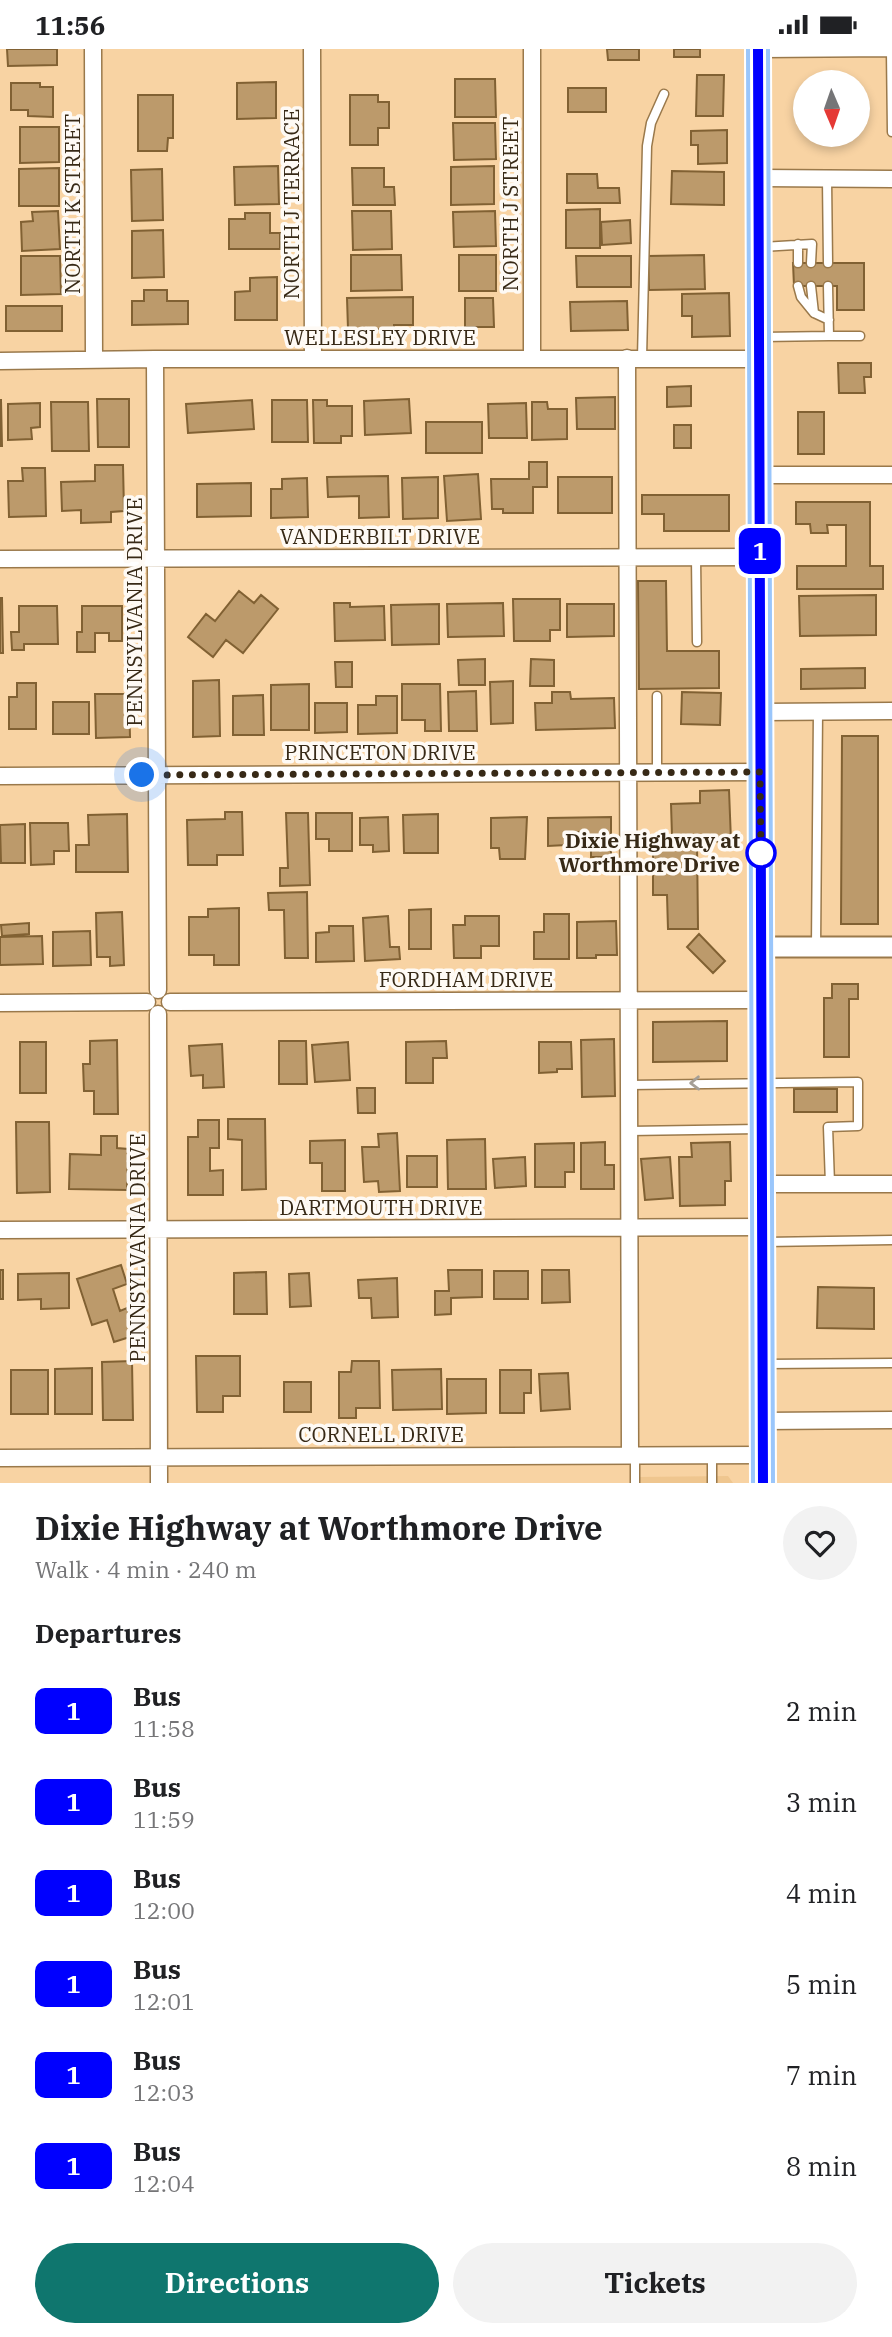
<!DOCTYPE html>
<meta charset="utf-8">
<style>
:root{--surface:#fff;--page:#f2f2f2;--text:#202124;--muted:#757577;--accent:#0f766e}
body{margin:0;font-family:"IBM Plex Serif",serif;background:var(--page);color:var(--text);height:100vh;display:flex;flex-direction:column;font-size:26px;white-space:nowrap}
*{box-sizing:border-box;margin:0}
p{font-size:23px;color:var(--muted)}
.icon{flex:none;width:38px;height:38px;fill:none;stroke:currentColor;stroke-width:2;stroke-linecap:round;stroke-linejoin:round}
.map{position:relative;height:1434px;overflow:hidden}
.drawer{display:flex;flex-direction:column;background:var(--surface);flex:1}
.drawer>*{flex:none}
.badge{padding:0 14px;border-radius:10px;font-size:24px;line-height:46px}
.needle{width:46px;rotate:178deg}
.fabs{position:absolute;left:793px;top:21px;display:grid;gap:14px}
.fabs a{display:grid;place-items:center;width:77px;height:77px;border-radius:50%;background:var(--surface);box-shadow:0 4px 10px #0003;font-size:35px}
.you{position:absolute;width:35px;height:35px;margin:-18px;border:5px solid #fff;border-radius:50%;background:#1a73e8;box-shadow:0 0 0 10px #1a73e833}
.map>.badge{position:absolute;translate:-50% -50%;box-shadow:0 0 0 4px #fff}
h2{padding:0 35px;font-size:26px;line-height:63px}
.round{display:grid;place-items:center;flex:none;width:74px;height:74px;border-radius:37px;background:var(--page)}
.summary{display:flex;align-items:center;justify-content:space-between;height:119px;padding:0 35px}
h1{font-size:33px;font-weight:700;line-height:52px}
.action{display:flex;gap:14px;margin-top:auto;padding:14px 35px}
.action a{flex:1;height:80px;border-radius:42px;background:var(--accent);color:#fff;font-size:28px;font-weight:700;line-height:80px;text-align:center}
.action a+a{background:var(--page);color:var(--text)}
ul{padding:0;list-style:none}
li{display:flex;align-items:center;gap:21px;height:91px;padding:0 35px}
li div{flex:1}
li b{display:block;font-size:26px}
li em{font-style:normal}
li .badge{min-width:77px;font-weight:700;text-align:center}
.status{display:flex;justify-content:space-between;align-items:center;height:49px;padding:0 35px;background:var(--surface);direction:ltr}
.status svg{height:19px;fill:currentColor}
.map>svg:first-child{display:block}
.built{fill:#efc68f}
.building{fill:#bc9a6b;stroke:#816133;stroke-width:2}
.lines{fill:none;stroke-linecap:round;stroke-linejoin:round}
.service-casing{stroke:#9a794b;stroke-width:11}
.minor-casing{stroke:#9a794b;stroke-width:19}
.tertiary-casing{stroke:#9a794b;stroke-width:23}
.primary-casing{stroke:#fff;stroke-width:28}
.service{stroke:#fff;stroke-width:8}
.minor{stroke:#fff;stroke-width:16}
.tertiary{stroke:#fff;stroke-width:19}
.primary{stroke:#9ac6fb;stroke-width:24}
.oneway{stroke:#a59f96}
.line-casing{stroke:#fff;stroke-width:16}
.line{stroke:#00f;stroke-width:10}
.walk{stroke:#372916;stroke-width:7;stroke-dasharray:0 12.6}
.stop-dot{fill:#fff;stroke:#00f;stroke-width:3.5}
.labels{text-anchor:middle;stroke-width:7;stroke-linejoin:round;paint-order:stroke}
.street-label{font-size:21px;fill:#372916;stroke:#fefaf5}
.stop-label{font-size:21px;font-weight:bold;fill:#372916;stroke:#fefaf5;text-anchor:end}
</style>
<div class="status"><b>11:56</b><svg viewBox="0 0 49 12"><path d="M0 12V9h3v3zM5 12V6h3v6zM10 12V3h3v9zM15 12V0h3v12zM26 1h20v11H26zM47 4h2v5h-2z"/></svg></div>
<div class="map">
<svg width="892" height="1434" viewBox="0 0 892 1434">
<rect width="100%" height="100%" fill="#f8d3a3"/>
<path class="built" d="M728,1427L733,1434H639V1428Z"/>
<path class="building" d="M7,0H57V16L8,17Z
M607,0H639V11H608Z
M674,0H700V8H674Z
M697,26H724L723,67H696Z
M455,30H495L496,68H455Z
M276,33V69L237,70V34Z
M11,34H40V38H53V68L28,67V61H11Z
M568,39H606V63H568Z
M138,46H173V89H168L167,102H138Z
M350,46H378V53H389V79H378V96H350Z
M453,74H495L496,110L454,111Z
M20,78H59V113L20,114Z
M727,81V114L698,115V96H691V82Z
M278,117L279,155L235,156L234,118Z
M494,117V155L451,156V118Z
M59,119V157H19V120Z
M352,119H384V138H394L395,156H353Z
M162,120L163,171L132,172L131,121Z
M672,122L724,123V156L671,155Z
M567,125H597L598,139H619L620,154H567Z
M600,160V199H566V161Z
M58,162L60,200L22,202L21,173L33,172L32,163Z
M352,162H391L392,200L353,201Z
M495,162L496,197L454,198L453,163Z
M245,164H270V184H280V200H229V170H245Z
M630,171L631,194L602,196L601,173Z
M163,181L164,228L132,229V182Z
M351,206H401L402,241L351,242Z
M459,206H496V242H459Z
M704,206L705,240L649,241L648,207Z
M21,207H60L61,245L21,246Z
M576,207H631V238H577Z
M793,214H864V261H837V237H794Z
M277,228V271H235V243L250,242V229Z
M144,241H167V252H188V275L132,276V252H144Z
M729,244L730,287L692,288V267H682V245Z
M413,248V276H394V280H348L347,249Z
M465,249H493L494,278H465Z
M627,252L628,281L571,282L570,253Z
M6,257H62V282H6Z
M838,314H871V328H864L865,344H839Z
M691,337V357L667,358V338Z
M615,348V380H577L576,349Z
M97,350H129V398H98Z
M409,350L411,384L365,386L364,352Z
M0,351H1L2,397H0Z
M252,351L254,380L188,384L186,355Z
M272,351H307L308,393H272Z
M313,351H327V357H352V387H341V394H314Z
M51,353H88L89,402H52Z
M532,353H547L548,360H567V390L532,391Z
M40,354V378L31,379L32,390L8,391V355Z
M526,354L527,389H489L488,355Z
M798,363H824V405H798Z
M426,373H482V404H426Z
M674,376H691V399H674Z
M529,413H547V438H533V464H503V460H492L491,430H529Z
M95,416H123L124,462L111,463V473L81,474V461L62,462L61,433L95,432Z
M22,419H45L46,467L9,468L8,432H23Z
M478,425L481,470L447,472L444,427Z
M388,427L389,468L359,469V447L328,448L327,428Z
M438,428V469L403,470L402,429Z
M558,428H612V464H558Z
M307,429L308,468L271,469V440H282V430Z
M251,434V467L197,468V435Z
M642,446H729V482H664V465H642Z
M796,453H870V517H883V540H797V517H846V476H827L828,484H811L810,475H796Z
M638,532H666L667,602H719V639L639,640Z
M239,542L254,554L261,546L278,560L243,604L226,591L213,608L188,588L206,565L215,572Z
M876,546V586L800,587L799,547Z
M0,549H2L3,604H0Z
M513,550H560V581H550V592H514Z
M334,554H350V558L384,557L385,591L335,592Z
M503,554L504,587L448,588L447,555Z
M439,555V595L392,596L391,556Z
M567,555H614V587L567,588Z
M19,557H57L58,595H24V601H12L11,583H19Z
M82,557H122V592H109V584H95V603H77V583H82Z
M485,610V636H459L458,611Z
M531,610L554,611V637H530Z
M335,613H352V638H336Z
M865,619V639L801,640V620Z
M219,631L220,687L193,688V632Z
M513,632V674L491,675L490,633Z
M17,634H36V680H9V648H17Z
M309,635V681H271V636Z
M402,635H440L441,682H425V671H402Z
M476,642L477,682H449L448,643Z
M552,643H570L571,650L614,649L615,679L536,681L535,654H552Z
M682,643L721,644L720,676L681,675Z
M95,645H129L130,688L96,689Z
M263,646L264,686H233V647Z
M376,647H397V684L358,685V656H376Z
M53,653H89V685H53Z
M315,654H347V683L315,684Z
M842,687H878V875H841Z
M729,741L731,792L701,793L700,787H672L671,755L700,754V742Z
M225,763H242L243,806H217V816H188L187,771L225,770Z
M286,764H308L310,836L280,837V819H288Z
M316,764H352V802H329V790H316Z
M127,765L128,823H76V796H89L88,766Z
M438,765V804H404L403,766Z
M388,768L389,802L373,803V796H360V769Z
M527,768L525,810H500L499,799H491V769Z
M611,768V808H591V797L582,798V783H566V796L548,797V769Z
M30,774H68L69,802H54V815L31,816Z
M25,775V814H1L0,776Z
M653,793H697L698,880H668L667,846H653Z
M307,843L308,909H285L284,861H269L268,844Z
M239,859V916H214V906H189V868H208V860Z
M431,860V900H409V861Z
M122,863L124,916L110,917V908H97L96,864Z
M544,865H569V910H534V883H544Z
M388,867L390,898H399L400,910L365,912L363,869Z
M465,867H499V897H481V909H454L453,876H465Z
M616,872L617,906H596V909H577V873Z
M29,874V885L2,887L1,876Z
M329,877H353L354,912L316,913V884L329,883Z
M90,882L91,916L53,917V883Z
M699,885L725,912L713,924L687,898Z
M42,887L43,915L0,916V888Z
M832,935H858V950H849V1008H824V949H832Z
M727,972V1012L653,1013V973Z
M614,990L615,1047L582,1048L581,991Z
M117,991L118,1065H94V1042H84L83,1015H90V992Z
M279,992H306L307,1035H279Z
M446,992L447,1009H433V1034H406V993Z
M20,993H46V1044H20Z
M348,993L350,1031L315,1033L312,996Z
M539,993H571L572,1020H557V1023L539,1024Z
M222,995L224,1038L203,1039V1026L191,1027L189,997Z
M357,1039H375V1064H358Z
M794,1040H837V1063H794Z
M228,1070H265L266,1140L242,1141V1091L228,1090Z
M198,1071H219V1099H210V1122L223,1121V1146H188V1088H198Z
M16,1073H49L50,1143L17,1144Z
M397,1084L400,1142L379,1143L378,1132L364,1133L362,1098H379L378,1085Z
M101,1087H117V1099L128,1100L127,1141L69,1140L70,1105L101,1106Z
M485,1090L486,1140H448L447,1091Z
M345,1091V1142H322V1114H310V1092Z
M605,1093V1116H614V1140H581V1094Z
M730,1093L731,1132H725V1156L680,1157L679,1108H692L691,1094Z
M574,1094V1123H565V1138H535V1095Z
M407,1107H437V1138H407Z
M525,1108L526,1137L495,1139L493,1110Z
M670,1108L673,1149L645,1151L641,1110Z
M121,1216L127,1235L113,1240L120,1262L127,1259L136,1286L114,1293L107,1271L92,1276L77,1230Z
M0,1221H3V1250H0Z
M448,1221H482V1248L451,1249V1265L435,1266V1242H449Z
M542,1221H569L570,1253L542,1254Z
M494,1222H528V1250H494Z
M266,1223L267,1265H234V1224Z
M69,1224V1259L41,1260V1250L18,1251V1225Z
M309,1224L311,1257L290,1258L289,1225Z
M397,1229L398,1268L372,1269L371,1249H359L358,1231Z
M818,1238L874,1239V1280L817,1279Z
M196,1307H240V1347H223V1363H197Z
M132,1312L133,1371H103L102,1313Z
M352,1312H379L380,1359H356V1369H339V1323H351Z
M92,1319V1365H55V1320Z
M441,1320L442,1360L393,1361L392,1321Z
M11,1321H48V1365H11Z
M500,1321H531V1344H524V1364H500Z
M568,1324L570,1360L541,1362L539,1325Z
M447,1330H486V1364L447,1365Z
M284,1333H311V1363H284Z"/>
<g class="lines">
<g class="service-casing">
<path id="service" d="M760,4L891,3L892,83
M827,130L828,214
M798,195V214
M760,198L812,195L811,214
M798,237L801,248L814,264
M811,237L814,264L829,271
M829,287H860
M762,288L829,287L828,237
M642,309L647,97L651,74L664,45
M696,508L697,593
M657,723V647
M816,898L818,663
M629,1036L858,1033V1077L828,1078L830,1135
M629,1082L759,1080
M765,1193L892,1191
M765,1315L892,1314
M712,1406V1434
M635,1434V1406"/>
</g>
<g class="minor-casing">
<path id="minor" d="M93,0L94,311
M312,0L313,310
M532,0V309
M758,129L892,130
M627,309L630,1406
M155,310L158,941
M0,312L155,310H760
M759,426H892
M0,510L760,508
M760,663L892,662
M0,727L760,723
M170,953L761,951
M0,954L147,953
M158,965L159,1434
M762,1135H892
M0,1181L762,1178
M763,1372L892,1371
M0,1409L763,1406"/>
</g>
<g class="tertiary-casing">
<path id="tertiary" d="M761,898H892"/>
</g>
<g class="primary-casing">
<path id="primary" d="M758,0L763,1434"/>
</g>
<use href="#service" class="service"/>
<use href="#minor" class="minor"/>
<use href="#tertiary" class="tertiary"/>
<use href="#primary" class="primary"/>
</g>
<defs><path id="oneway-chevron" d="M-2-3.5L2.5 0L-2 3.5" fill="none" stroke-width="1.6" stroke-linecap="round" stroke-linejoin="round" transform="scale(1.75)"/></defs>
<use class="oneway" href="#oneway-chevron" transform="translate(695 1034) rotate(179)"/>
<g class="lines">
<g class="line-casing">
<path id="line" d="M758,0L763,1434"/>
</g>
<use href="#line" class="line"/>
<path class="walk" d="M142,726L760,723L761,804"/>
</g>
<circle class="stop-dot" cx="761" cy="804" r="14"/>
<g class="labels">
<g class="street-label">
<text transform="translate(73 155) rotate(-90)" y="7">NORTH K STREET</text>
<text transform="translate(292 155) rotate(-90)" y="7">NORTH J TERRACE</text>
<text transform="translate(511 155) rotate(-90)" y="7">NORTH J STREET</text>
<text x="380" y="296">WELLESLEY DRIVE</text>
<text x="380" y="495">VANDERBILT DRIVE</text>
<text transform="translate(135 563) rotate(-90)" y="7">PENNSYLVANIA DRIVE</text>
<text x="380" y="711">PRINCETON DRIVE</text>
<text x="466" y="938">FORDHAM DRIVE</text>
<text x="381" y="1166">DARTMOUTH DRIVE</text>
<text transform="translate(138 1199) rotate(-90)" y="7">PENNSYLVANIA DRIVE</text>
<text x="381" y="1393">CORNELL DRIVE</text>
</g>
<g class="stop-label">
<text x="740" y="799">Dixie Highway at<tspan x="740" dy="24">Worthmore Drive</tspan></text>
</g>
</g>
</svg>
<div class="fabs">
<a><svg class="needle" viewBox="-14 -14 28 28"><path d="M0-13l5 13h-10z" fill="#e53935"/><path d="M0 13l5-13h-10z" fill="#757577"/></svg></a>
</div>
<div class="you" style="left:142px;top:726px"></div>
<b class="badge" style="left:760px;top:502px;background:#00f;color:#fff">1</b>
</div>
<section class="drawer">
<div class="summary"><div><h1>Dixie Highway at Worthmore Drive</h1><p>Walk · 4 min · 240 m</p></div><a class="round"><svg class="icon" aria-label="heart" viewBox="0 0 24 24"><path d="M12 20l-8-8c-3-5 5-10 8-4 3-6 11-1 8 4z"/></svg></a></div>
<h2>Departures</h2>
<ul>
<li><span class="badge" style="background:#00f;color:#fff">1</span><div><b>Bus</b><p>11:58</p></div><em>2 min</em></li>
<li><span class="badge" style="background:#00f;color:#fff">1</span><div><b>Bus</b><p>11:59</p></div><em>3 min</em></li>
<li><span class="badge" style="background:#00f;color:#fff">1</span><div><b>Bus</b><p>12:00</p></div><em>4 min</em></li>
<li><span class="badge" style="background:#00f;color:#fff">1</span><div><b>Bus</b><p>12:01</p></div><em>5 min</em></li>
<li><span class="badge" style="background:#00f;color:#fff">1</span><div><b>Bus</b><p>12:03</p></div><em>7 min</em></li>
<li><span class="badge" style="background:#00f;color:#fff">1</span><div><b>Bus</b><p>12:04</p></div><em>8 min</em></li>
</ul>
<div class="action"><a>Directions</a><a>Tickets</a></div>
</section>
